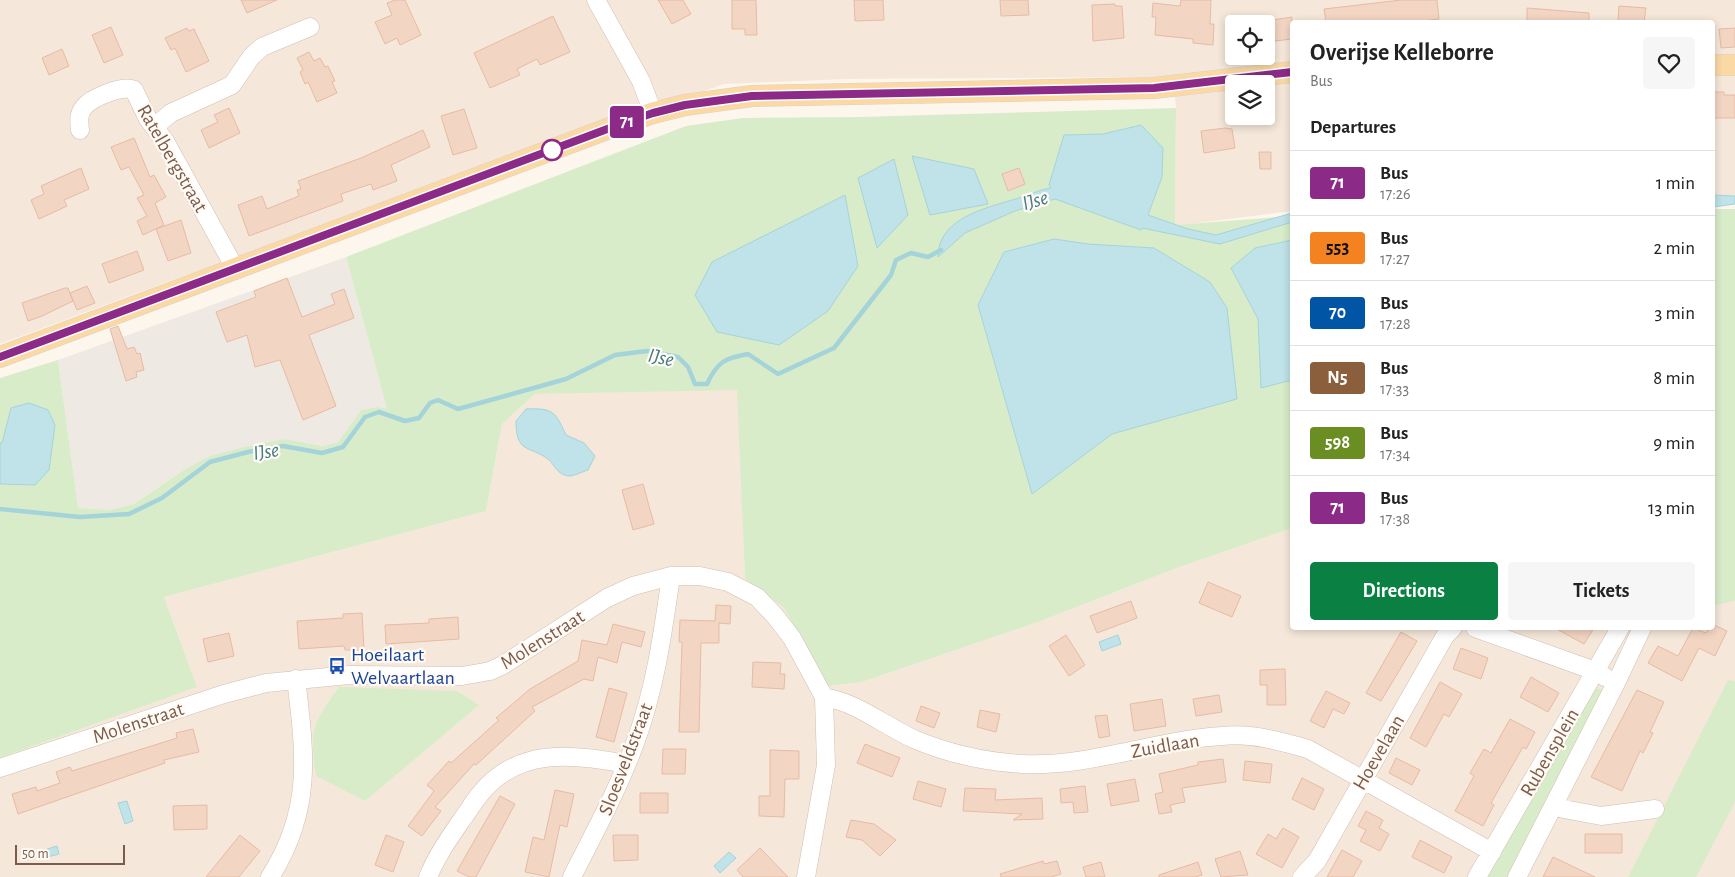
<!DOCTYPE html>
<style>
:root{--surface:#fff;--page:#f6f6f6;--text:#222;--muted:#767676;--line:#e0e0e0;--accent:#0b8043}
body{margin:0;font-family:"Alegreya Sans",sans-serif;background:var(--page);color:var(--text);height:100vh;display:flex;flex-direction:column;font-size:19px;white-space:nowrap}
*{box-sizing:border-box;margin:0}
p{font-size:16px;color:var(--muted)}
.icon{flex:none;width:28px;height:28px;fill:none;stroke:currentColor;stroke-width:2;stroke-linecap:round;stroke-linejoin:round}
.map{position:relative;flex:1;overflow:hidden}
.side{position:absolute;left:1290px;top:20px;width:425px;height:610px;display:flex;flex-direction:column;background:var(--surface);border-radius:5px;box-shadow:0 2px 8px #0003}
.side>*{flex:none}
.badge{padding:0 10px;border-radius:4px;font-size:18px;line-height:32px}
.tools{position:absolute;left:1225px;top:15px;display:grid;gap:10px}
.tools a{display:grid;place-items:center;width:50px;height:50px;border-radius:5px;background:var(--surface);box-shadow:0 2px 8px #0003;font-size:25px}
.scale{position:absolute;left:15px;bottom:12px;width:110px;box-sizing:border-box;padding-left:5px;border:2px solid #7a5c4d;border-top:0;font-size:14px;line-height:18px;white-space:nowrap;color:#7a5c4d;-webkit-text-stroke:4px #fffaf3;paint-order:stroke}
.map>.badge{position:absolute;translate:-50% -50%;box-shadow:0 0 0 2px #fff}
h2{padding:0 20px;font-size:19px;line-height:45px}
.round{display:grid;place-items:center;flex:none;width:52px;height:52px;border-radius:5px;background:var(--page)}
.head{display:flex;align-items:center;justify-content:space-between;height:85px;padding:0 20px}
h1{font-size:24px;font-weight:700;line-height:38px}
.primary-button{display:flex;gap:10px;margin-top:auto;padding:10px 20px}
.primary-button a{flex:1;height:58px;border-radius:5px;background:var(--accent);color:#fff;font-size:20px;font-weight:700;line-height:58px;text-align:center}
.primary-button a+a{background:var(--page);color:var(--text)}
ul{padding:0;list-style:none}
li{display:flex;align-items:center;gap:15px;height:65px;padding:0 20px;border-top:1px solid var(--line)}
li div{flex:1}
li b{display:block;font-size:19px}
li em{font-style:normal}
li .badge{min-width:55px;font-weight:700;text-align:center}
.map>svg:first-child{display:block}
.residential{fill:#f5e8da;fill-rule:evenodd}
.industrial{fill:#efe9e4}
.green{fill:#d8ecc9;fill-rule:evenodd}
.water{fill:#bfe3e8;stroke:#a5d3da}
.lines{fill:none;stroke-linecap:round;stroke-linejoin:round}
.stream{stroke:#a5d3da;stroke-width:4.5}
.building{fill:#f3d5c3;stroke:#e6bba3}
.minor-casing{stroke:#d1beb0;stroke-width:19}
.major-casing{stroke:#dad1cd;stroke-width:22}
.minor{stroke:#fff;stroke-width:18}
.major{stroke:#fbd9a5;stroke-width:21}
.line-casing{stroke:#fff;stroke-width:11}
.line{stroke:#8c2b87;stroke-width:8}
.stop-dot{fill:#fff;stroke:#8c2b87;stroke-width:2.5}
.labels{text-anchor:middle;stroke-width:4.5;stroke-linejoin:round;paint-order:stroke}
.street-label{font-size:20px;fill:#7a5c4d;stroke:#fffaf3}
.transit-label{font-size:20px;fill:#164399;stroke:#fffaf3;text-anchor:start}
.water-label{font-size:21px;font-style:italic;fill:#437c86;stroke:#fffaf3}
</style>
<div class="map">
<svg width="1735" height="877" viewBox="0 0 1735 877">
<rect width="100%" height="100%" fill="#fdf6ec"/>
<path class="residential" d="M0,0H1735V196L1713,195L1712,22H1292V211L1175,226L1176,108L1173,77L846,79L724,84L164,283L0,344ZM1234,24H1266V56H1234ZM1234,84H1266V116H1234Z
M738,389L745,579L784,608L828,686L862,682L1038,622L1177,568L1292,528V628H1712L1713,606L1735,601V877H0V758L197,687L164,597L486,511L502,424L535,394Z"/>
<path class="industrial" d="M346,257L387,409L361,410L338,442L323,446L285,439L184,470L134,504L109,510L78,509L58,360Z"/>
<path class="green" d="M1176,108L1175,225L1292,216V240L1255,248L1231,268L1258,319L1261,387L1292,380V528L1177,568L1038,622L862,682L828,686L784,608L745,579L737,390L535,394L502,424L486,511L164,597L197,687L0,758V484L35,485L0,443V378L58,360L78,508L109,510L134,504L184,470L210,456L245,447L285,439L323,446L338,442L361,410L378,407L387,409L346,257L686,126L743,118L860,117ZM1141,125L1162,177L1141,230L1058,200L1055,193L1064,135L1103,134ZM1054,239L1088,244L1154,248L1210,282L1237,398L1112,434L1032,494L978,305L1004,252Z
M1712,209H1735V601L1713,606Z
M1728,680L1735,681V802L1696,877H1628Z
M339,687L457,691L479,705L365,801L316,776C310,728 311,727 339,687Z
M1591,687L1606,691L1511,877H1484Z"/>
<path class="water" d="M1141,125L1163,148L1162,177L1148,215L1188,229L1216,235L1292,213V222L1220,244L1142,228L1141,230L1055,199L1015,211L965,233L938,257C938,216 991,207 1022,197C1031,194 1042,189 1051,188L1049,185L1064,135L1103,134Z
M912,156L974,169L988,204L930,215Z
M894,159L908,215L877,248L858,178Z
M845,195L858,266L828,311L779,345L717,332L695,295L712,262Z
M1713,195L1735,196V204L1713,207Z
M1054,239L1088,244L1154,248L1210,282L1227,308L1237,399L1112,434L1032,494L978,305L1004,252Z
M1292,240V380L1261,388L1258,319L1231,268L1255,248Z
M29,403L48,410L55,425L49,470L35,485L0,484V443H2L11,408Z
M526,409C553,408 555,411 566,435L584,443L595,456L588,470C582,472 574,476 569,476C557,475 555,465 548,459C529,445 516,454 516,421Z
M1118,635L1121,644L1102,651L1099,642Z
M127,801L133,821L125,824L118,803Z
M57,846L59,854L40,859L38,852Z
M729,852L736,858L720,873L714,866Z"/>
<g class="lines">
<path class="stream" d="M0,509L80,517L129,514L162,498L210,462L248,452L283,446L322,453L343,447L365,417L379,412L405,421L419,418L430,403L438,400L458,409L566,379L615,355L647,351L678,357L688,367L695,384H707C717,362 725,358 748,354L778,374L834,348L891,275L896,260L911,253L928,257L941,250"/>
</g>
<path class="building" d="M241,0H277L247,13Z
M395,0H405L421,35L400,45L397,38L385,44L375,22L392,15L387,3Z
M658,0H683L691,14L672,24Z
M732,0H756L757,35H745V29H732Z
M854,0H883L884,20L855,21Z
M1000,0H1028L1029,15L1001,16Z
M1181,0H1211L1210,24H1214L1213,45L1193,43V39L1155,35L1156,17H1152L1153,3L1180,6Z
M1401,0H1437L1439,19L1412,22H1326L1324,9Z
M1115,4V6H1122L1124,38L1093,41L1092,5Z
M1619,6L1646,8L1644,22H1618Z
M1527,8L1589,13V22H1527Z
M553,16L570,52L540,65L537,59L517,69L520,75L490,88L474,53Z
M1292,17V39L1275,41L1272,20Z
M111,27L123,55L104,63L92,35Z
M187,28L189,31L194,29L209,61L186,72L175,48L171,50L165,38Z
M1735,28V47L1721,48L1719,29Z
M62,49L69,66L49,75L42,58Z
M309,52L314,61L320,58L325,67L328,66L335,81L332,82L337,93L317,102L308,82L305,84L300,72L303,70L297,58Z
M1713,92H1724V95H1735V118H1712Z
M229,108L240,133L209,148L201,130L218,122L214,115Z
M464,109L477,148L453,155L441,116Z
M1225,128L1232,129L1235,148L1204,153L1201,131Z
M423,130L430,147L391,165L397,181L373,190L371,184L341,194L343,201L249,236L238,205L262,196L267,209L299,196L297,190L301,189L298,181L361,158Z
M134,138L150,177L154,175L166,197L155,203L164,225L143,235L137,221L147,216L137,198L144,195L129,167L121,170L111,147Z
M1259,152H1271V169H1260Z
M81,168L89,189L64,200L67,206L39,219L31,200L44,194L41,186Z
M1019,168L1025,184L1008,191L1002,174Z
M181,220L191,253L168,261L156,229Z
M137,251L144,270L109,283L102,264Z
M287,278L302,317L335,304L331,294L344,289L354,318L309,335L336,406L303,420L280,360L255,367L247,335L227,342L216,312L256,297L254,291Z
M87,286L95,303L77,310L70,293Z
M65,288H68L73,301L42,316L28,321L22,303Z
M118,326L127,349L134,347L137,354L140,353L144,370L136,372L137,377L126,381L110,329Z
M643,484L654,524L633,530L622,490Z
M1208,582L1241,596L1232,617L1199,603Z
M1131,601L1137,618L1097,633L1090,616Z
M716,605L731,606L730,624L719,623V643H701L699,732H679L682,642H679L680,620L715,621Z
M362,613L364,650H345L344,646L299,649L297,621L343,618V614Z
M458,617L459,639L386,644L385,625L429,623V619Z
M613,624L645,632L641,647L622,642L617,663L598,657L593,681L584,679L532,707L535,711L476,765L474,764L435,807L441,811L422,836L408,826L434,791L427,785L449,761L451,763L499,720L496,718L530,689L578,661L582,640L607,645Z
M1712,624L1727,631L1715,656L1699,648L1682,681L1648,663L1658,646L1678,656L1693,628L1706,633L1709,628H1712Z
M1555,628H1594L1584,644Z
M1401,632L1417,641L1381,701L1366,693Z
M229,633L234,656L208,662L203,639Z
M1066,635L1085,665L1069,676L1049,646Z
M1461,648L1488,658L1481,679L1453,669Z
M753,662L781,663L780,674H785L784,689L752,687Z
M1285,669L1286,705H1267V685H1260V670Z
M1531,677L1559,693L1548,712L1520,697Z
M1440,682L1462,694L1449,717L1444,714L1426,747L1410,738Z
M609,688L627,693L614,742L596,737Z
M1637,690L1664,702L1650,732L1653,733L1643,753L1640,751L1622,791L1591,777Z
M1326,691L1350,703L1344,714L1333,709L1324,728L1310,721Z
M1219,695L1222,712L1196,716L1193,699Z
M1162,699L1166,726L1134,731L1130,704Z
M921,706L940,713L934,728L916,721Z
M980,710L1000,714L996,732L977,727Z
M1107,715L1110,736L1099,738L1095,716Z
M1510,719L1535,732L1526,749L1523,747L1491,803L1494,805L1483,826L1455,811L1474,776L1470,773L1484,749L1491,753Z
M193,729L199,752L164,760L165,763L18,814L12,794L36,787L37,791L60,783L56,772L70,767L72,771L177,738L176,733Z
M865,744L900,758L892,777L857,763Z
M663,749H686L685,774H662Z
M770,750L799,751V779H785L784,817L759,816V796H770Z
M1396,758L1420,770L1412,785L1389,773Z
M1223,759L1226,782L1182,788L1185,802L1170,805L1172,812L1159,814L1155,794L1163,792L1159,774L1198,765V762Z
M1245,761L1272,764L1270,783L1243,780Z
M1302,778L1324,789L1314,810L1292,799Z
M1135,779L1139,801L1111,806L1107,784Z
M918,781L946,789L941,807L913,799Z
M1085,786L1088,812L1074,813L1073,802L1061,803L1060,789Z
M965,788L996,789L995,800L1042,798L1043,819L1013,820L1022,814L963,811Z
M555,790L574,794L567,827L560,825L549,877L525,872L533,837L544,840Z
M640,793H668V813H640Z
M500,796L515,804L476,877H469L457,871Z
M207,805V829L174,830L173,806Z
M1366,811L1383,820L1379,828L1389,834L1380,851L1360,841L1366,830L1358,826Z
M851,820L874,824L896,840L880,856L862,840L846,837Z
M1283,828L1299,837L1282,868L1256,854L1268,834L1276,839Z
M1585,834H1622V853H1585Z
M240,835L260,851L239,877H206Z
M386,835L404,842L393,872L375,865Z
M613,835H638V860L614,861Z
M1420,840L1452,857L1444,873L1412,857Z
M760,848L788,877H743L737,870Z
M1342,850L1362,861L1353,877H1327Z
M1240,851L1248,875L1221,877L1215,859Z
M1553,857L1595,877H1543Z
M1043,861L1044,864L1057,861L1061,874L1051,877H1001L1000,874Z
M1101,862L1105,877H1086L1083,867Z
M1198,862L1202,875L1195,877H1159V875Z"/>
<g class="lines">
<g class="minor-casing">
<path id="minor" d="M596,0L641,81L653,113
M154,127L171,113L232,85L251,57L262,47L310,27
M80,130C79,121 78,114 84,107C91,98 124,84 134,90L148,119L165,141L236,270
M1475,628L1595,671L1605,677
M824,697C859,703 884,726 916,740C950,754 987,762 1023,764C1091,767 1155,740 1222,736C1252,733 1280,741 1308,749L1492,852
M0,768L224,694L266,683L349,675L462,676L490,671L503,665L607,598L633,586L671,576H700L728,582L757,597L775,616L792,638L824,697L826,765L806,877
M1553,807L1601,816L1655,809
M270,877C313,810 305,753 296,679
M428,877C437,855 450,837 463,818C469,810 474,801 481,793C518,747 575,754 626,764
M572,877C594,833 618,790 635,743C655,690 663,632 671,576
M1302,877L1317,861L1445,636L1453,628
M1477,877L1620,628
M1517,877L1616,683L1642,628"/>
</g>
<g class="major-casing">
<path id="major" d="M1712,65H1735
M0,357L618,125L653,113L685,105L752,96L1154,88L1292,72"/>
</g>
<use href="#minor" class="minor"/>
<use href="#major" class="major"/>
</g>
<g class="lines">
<g class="line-casing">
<path id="line" d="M0,357L618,125L653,113L685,105L752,96L1154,88L1292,72"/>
</g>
<use href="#line" class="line"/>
</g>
<defs>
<g id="bus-bare" transform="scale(1.35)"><path d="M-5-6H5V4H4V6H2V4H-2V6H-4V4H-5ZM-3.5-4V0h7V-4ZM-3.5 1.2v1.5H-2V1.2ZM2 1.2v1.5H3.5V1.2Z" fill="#1a4fb4" stroke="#fffaf3" stroke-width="2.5" paint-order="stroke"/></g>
</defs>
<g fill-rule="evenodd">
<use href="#bus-bare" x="337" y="666"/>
</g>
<circle class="stop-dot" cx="552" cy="150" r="10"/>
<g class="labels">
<g class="street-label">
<text transform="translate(173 158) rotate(60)" y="7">Ratelbergstraat</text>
<text transform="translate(542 639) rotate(-32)" y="7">Molenstraat</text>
<text transform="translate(138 722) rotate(-18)" y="7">Molenstraat</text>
<text transform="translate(1165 745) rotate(-10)" y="7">Zuidlaan</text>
<text transform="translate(1378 752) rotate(-60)" y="7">Hoevelaan</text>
<text transform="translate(1549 752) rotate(-60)" y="7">Rubensplein</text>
<text transform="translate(625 759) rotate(-69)" y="7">Sloesveldstraat</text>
</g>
<g class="transit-label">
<text x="351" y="661">Hoeilaart<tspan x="351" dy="23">Welvaartlaan</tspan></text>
</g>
<g class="water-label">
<text transform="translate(1035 200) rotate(-16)" y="7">IJse</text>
<text transform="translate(661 357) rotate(12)" y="7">IJse</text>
<text transform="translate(266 451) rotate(-9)" y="7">IJse</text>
</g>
</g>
</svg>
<div class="tools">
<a><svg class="icon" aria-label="locate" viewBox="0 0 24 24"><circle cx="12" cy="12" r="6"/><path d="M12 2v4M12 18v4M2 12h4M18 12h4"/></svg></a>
<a><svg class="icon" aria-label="layers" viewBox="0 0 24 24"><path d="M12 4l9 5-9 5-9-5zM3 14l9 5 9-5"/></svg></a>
</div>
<div class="scale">50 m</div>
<b class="badge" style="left:627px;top:122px;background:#8c2b87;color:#fff">71</b>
<section class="side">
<div class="head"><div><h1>Overijse Kelleborre</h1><p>Bus</p></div><a class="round"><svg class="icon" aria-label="heart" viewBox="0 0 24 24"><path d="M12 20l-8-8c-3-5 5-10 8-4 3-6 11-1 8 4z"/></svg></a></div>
<h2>Departures</h2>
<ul>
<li><span class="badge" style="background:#8c2b87;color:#fff">71</span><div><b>Bus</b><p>17:26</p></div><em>1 min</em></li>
<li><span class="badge" style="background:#f58220;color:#111">553</span><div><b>Bus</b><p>17:27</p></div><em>2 min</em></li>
<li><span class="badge" style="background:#0056a4;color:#fff">70</span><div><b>Bus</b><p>17:28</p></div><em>3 min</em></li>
<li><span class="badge" style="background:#8b5e3c;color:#fff">N5</span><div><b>Bus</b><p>17:33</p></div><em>8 min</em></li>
<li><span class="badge" style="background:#6b8e23;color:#fff">598</span><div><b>Bus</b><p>17:34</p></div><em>9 min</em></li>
<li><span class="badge" style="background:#8c2b87;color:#fff">71</span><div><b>Bus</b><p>17:38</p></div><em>13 min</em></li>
</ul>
<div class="primary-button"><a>Directions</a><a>Tickets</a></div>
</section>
</div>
